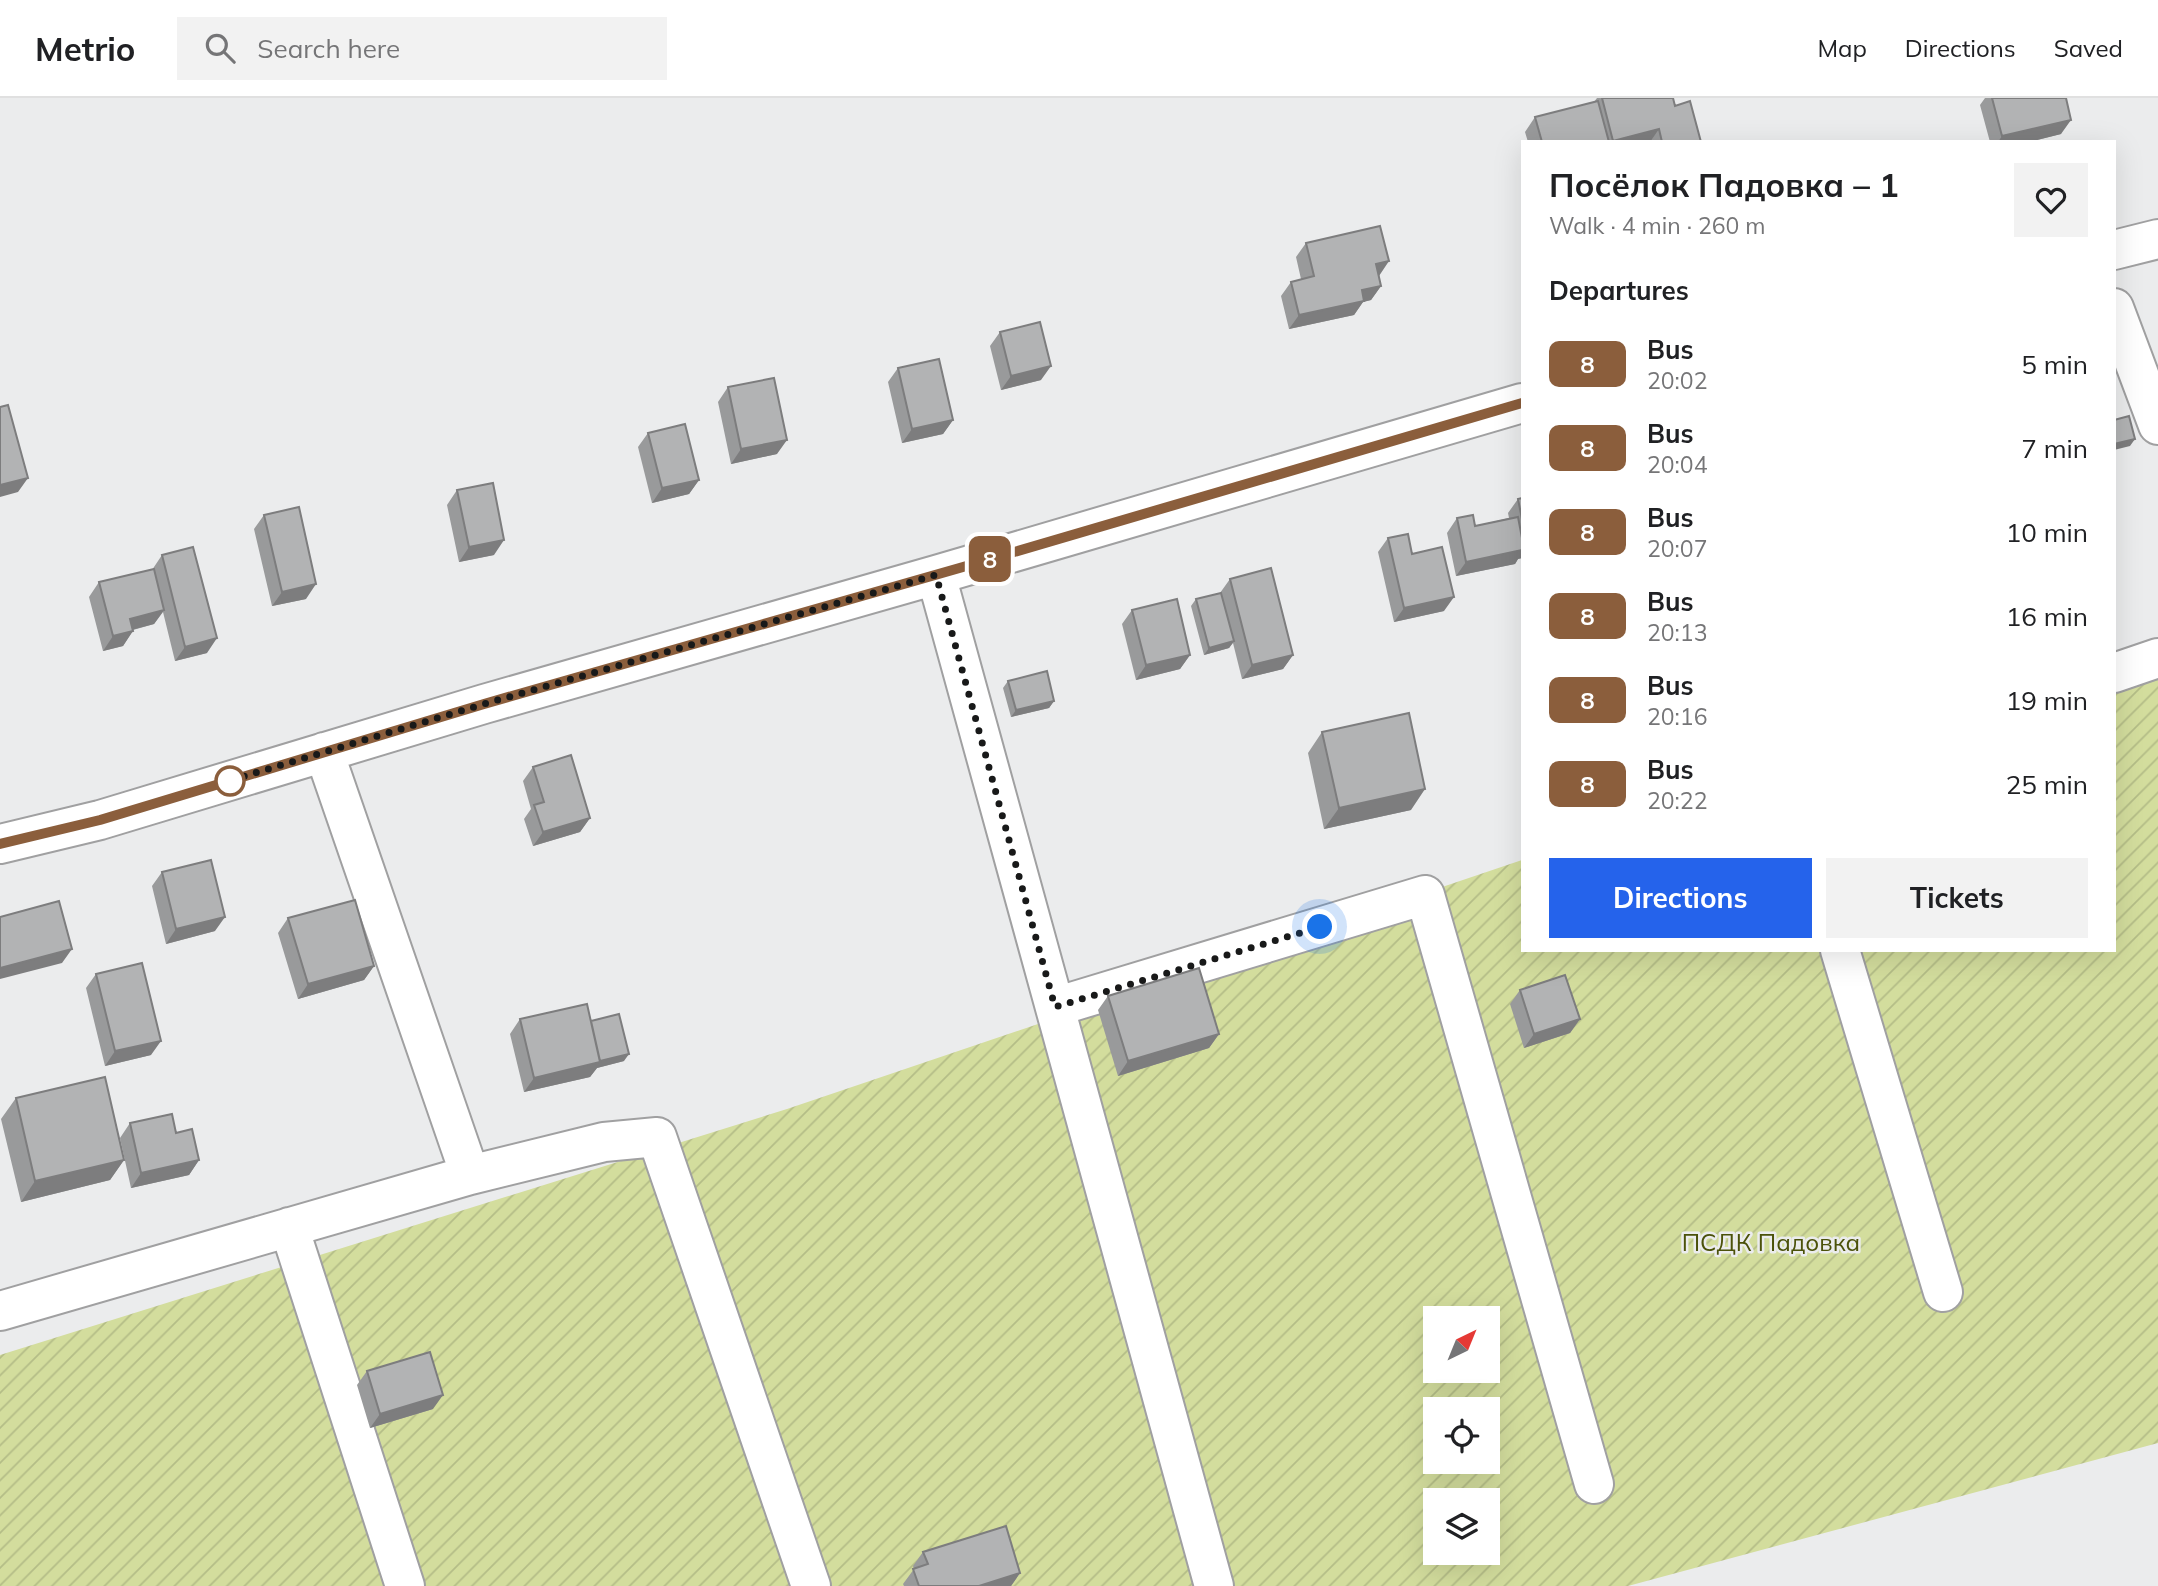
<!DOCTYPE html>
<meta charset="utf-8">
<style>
:root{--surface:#fff;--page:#f2f2f2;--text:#202124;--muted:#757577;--line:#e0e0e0;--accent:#2563eb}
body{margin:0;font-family:Mulish,sans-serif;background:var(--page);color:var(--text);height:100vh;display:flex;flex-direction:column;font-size:26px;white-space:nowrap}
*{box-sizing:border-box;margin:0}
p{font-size:23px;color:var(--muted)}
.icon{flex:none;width:38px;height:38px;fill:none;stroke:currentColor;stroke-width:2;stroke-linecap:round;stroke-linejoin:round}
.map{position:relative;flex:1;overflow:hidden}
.details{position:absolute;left:1521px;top:42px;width:595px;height:812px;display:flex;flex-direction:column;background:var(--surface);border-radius:0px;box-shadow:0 7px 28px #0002}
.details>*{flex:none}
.badge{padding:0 14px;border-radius:10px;font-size:24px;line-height:46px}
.needle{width:46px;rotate:43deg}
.fabs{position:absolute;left:1423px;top:1208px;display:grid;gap:14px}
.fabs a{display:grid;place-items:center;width:77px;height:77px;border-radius:0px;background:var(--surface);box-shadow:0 7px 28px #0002;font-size:35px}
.you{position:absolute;width:35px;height:35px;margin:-18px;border:5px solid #fff;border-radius:50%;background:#1a73e8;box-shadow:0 0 0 10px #1a73e833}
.map>.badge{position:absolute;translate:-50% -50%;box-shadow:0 0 0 4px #fff}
h2{padding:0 28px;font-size:26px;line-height:63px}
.round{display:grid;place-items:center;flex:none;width:74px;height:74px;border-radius:0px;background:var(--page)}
.head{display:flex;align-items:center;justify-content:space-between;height:119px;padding:0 28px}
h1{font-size:33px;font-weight:700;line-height:52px}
.primary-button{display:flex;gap:14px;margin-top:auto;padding:14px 28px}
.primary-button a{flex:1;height:80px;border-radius:0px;background:var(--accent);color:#fff;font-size:28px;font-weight:700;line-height:80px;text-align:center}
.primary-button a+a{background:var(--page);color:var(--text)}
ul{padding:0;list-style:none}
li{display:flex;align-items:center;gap:21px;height:84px;padding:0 28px}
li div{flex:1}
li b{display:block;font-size:26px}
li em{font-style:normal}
li .badge{min-width:77px;font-weight:700;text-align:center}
header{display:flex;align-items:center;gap:42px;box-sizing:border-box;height:98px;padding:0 35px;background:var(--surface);border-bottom:2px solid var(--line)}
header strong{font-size:33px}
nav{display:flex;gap:38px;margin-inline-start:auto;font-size:24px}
.search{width:490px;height:63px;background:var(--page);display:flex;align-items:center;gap:18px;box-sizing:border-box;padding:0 24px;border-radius:0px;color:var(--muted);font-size:26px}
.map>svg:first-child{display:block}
.garden{fill:url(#garden-furrows);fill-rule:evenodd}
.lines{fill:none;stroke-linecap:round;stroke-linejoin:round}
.minor-casing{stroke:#a0a0a1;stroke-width:42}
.minor{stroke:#fff;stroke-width:38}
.wall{fill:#999a9b}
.shaded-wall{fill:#7d7d7e}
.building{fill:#b2b3b4;stroke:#7d7d7e;stroke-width:2}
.line-casing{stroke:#fff;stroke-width:16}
.line{stroke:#8b5e3c;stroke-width:10}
.walk{stroke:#181919;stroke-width:7;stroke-dasharray:0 12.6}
.stop-dot{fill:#fff;stroke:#8b5e3c;stroke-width:3.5}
.labels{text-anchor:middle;stroke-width:5;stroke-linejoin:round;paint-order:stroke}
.park-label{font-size:24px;fill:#4b520a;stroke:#ebeced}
</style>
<header>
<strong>Metrio</strong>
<div class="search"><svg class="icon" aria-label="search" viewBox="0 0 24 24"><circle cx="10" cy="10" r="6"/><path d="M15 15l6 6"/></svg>Search here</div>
<nav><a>Map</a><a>Directions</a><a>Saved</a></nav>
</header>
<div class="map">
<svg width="2158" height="1488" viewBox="0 0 2158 1488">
<defs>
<pattern id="garden-furrows" width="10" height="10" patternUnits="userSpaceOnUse" patternTransform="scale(1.75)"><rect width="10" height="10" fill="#d3dd9d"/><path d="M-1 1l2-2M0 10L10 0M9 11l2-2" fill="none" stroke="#b4bd87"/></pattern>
</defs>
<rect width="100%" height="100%" fill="#ebeced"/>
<path class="garden" d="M2158,560V1345L1628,1488H0V1257L787,1011L1522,762V852H2114V573ZM1435,1220H1488V1272H1435ZM1435,1311H1488V1363H1435ZM1435,1402H1488V1454H1435Z"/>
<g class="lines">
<g class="minor-casing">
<path id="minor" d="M2114,152L2158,141
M2114,210L2158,327
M936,477L1214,1488
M2114,575L2158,560
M0,746L100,722L484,606L936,477L1522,305
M1840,852L1943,1194
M1055,909L1425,797L1594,1386
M470,1077L604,1044L657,1039L811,1488
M289,1129L405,1488
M0,1213L470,1077L324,654"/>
</g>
<use href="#minor" class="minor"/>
</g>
<path class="wall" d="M1597,0H1673L1675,8L1701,44H1528L1525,34L1535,19L1594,4Z
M1985,0H2066L2061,36L2029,44H1990L1980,7Z
M1306,145L1379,177L1381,188L1371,202L1363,204L1354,217L1289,231L1281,198L1291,184L1301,181L1296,159Z
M1000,234L1041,282L1001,292L990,248Z
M898,270L953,322L943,336L902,345L888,284Z
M728,289L777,356L731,366L718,304Z
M648,335L699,382L689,396L652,405L638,349Z
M457,392L494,457L459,464L447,407Z
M1522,400V460L1518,461L1515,466L1456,478L1447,435L1457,420L1475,428L1509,420L1508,415L1518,401Z
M264,417L306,501L272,508L254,431Z
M1388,440L1444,513L1394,524L1378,454Z
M162,457L207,555L175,563L163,514L154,526L133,532L123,548L103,553L89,499L99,484L152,472Z
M1230,481L1293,557L1283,571L1242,581L1233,545L1229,550L1204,557L1191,508L1196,501L1220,495Z
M1132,512L1190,557L1180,571L1136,582L1122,526Z
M1008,583L1054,603L1049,610L1011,619L1003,590Z
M1322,634L1411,712L1324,731L1308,655Z
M533,669L590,720L580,734L533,748L524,721L531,711L523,683Z
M162,774L215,833L166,846L152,788Z
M288,820L374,868L364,882L298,901L278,835Z
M96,876L151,957L105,968L86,890Z
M1520,892L1580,921L1570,935L1524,950L1510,906Z
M1108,898L1219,936L1209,950L1118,978L1098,912Z
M520,921L591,923L624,963L597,970L590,979L524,994L510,936Z
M16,1000L124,1062L110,1082L21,1104L1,1021Z
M130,1025L176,1035L199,1062L189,1077L131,1090L120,1040Z
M367,1273L433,1311L370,1330L357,1287Z
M923,1454L1020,1475L1011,1488H904L903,1486L914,1471L913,1468Z"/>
<path class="shaded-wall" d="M2071,22L2061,36L2029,44H1998L2002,38Z
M1659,31L1650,44H1613V43Z
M1389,163L1379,178L1376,166Z
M1381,188L1371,202L1363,204L1354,217L1289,231L1299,217L1362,192Z
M1051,268L1041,282L1001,292L1011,278Z
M953,322L943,336L902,345L912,331Z
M2135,341L2130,348L2114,352V346Z
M787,342L777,356L731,366L741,351Z
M28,380L18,394L0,399V387Z
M699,382L689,396L652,405L662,390Z
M504,442L494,457L459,464L469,449Z
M1522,452V460L1518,461L1515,466L1456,478L1466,464Z
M316,486L306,501L272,508L282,494Z
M1454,499L1444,513L1394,524L1404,510Z
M164,512L154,526L120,535L130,521Z
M133,533L123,548L103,553L113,538Z
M217,540L207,555L175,563L185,549Z
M1234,543L1229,550L1204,557L1209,550Z
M1190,557L1180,571L1136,582L1146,567Z
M1293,557L1283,571L1242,581L1252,567Z
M1054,603L1049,610L1011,619L1016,612Z
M1425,691L1411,712L1324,731L1339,710Z
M590,720L580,734L533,748L543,734Z
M225,819L215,833L166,846L176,831Z
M72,851L62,865L0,881V870Z
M374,868L364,882L298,901L308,886Z
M1580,921L1570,935L1524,950L1534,936Z
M1219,936L1209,950L1118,978L1128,963Z
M161,943L151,957L105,968L115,953Z
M629,956L624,963L597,970L590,979L524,994L534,980Z
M124,1062L110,1082L21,1104L35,1083Z
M199,1062L189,1077L131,1090L141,1075Z
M443,1297L433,1311L370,1330L380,1316Z
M1020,1475L1011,1488H979Z"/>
<path class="building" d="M1602,0H1673L1675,8L1690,3L1701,44H1662L1659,31L1613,43Z
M1992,0H2066L2071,22L2002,38Z
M1598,3L1609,44H1542L1535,19Z
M1380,128L1389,163L1376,166L1381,188L1362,192L1364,203L1299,217L1291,184L1314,178L1306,145Z
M1040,224L1051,268L1011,278L1000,234Z
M939,261L953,322L912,331L898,270Z
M774,280L787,342L741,351L728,289Z
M8,307L28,380L0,387V309Z
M2129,318L2135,341L2114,346V322Z
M685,326L699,382L662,390L648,335Z
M493,385L504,442L469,449L457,392Z
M1522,400V421L1518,401Z
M299,409L316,486L282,494L264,417Z
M1473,417L1475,428L1518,419L1522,440V452L1466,464L1457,420Z
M1408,436L1412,456L1442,449L1454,499L1404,510L1388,440Z
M193,449L217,540L185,549L162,457Z
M1271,470L1293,557L1252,567L1230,481Z
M154,471L164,512L130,521L133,533L113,538L99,484Z
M1221,495L1234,543L1209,550L1196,501Z
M1177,501L1190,557L1146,567L1132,512Z
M1047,573L1054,603L1016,612L1008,583Z
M1409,615L1425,691L1339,710L1322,634Z
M571,657L590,720L543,734L534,707L544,704L533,669Z
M211,762L225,819L176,831L162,774Z
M355,802L374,868L308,886L288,820Z
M59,803L72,851L0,870V819Z
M142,865L161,943L115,953L96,876Z
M1199,870L1219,936L1128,963L1108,898Z
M1565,877L1580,921L1534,936L1520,892Z
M587,906L600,964L534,980L520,921Z
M619,916L629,956L600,963L591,923Z
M105,979L124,1062L35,1083L16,1000Z
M172,1016L176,1035L192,1031L199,1062L141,1075L130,1025Z
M430,1254L443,1297L380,1316L367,1273Z
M1006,1428L1020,1475L979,1488H919L913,1471L928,1466L923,1454Z"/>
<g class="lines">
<g class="line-casing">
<path id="line" d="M0,746L100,722L484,606L963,469L1522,305"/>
</g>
<use href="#line" class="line"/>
<path class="walk" d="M230,683L225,684L484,606L936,477L1055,909L1320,829"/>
</g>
<circle class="stop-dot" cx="230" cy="683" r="14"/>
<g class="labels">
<g class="park-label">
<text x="1771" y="1153">ПСДК Падовка</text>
</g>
</g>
</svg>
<div class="fabs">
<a><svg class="needle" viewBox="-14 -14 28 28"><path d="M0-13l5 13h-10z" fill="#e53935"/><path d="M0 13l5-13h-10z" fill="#757577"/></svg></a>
<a><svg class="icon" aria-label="locate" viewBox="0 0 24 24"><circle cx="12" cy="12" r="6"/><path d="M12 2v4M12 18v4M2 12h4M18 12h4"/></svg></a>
<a><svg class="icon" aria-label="layers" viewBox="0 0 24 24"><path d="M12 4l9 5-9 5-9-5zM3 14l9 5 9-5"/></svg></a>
</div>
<div class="you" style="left:1320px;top:829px"></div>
<b class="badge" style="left:990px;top:461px;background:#8b5e3c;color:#fff">8</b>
<section class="details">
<div class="head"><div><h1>Посёлок Падовка – 1</h1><p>Walk · 4 min · 260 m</p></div><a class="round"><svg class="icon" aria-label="heart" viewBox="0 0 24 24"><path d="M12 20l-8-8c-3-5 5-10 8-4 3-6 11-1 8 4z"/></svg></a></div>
<h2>Departures</h2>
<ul>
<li><span class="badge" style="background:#8b5e3c;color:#fff">8</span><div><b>Bus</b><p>20:02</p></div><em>5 min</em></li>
<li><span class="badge" style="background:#8b5e3c;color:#fff">8</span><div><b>Bus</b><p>20:04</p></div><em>7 min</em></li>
<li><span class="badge" style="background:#8b5e3c;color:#fff">8</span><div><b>Bus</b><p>20:07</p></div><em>10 min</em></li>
<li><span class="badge" style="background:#8b5e3c;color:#fff">8</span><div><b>Bus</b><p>20:13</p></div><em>16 min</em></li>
<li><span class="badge" style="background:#8b5e3c;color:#fff">8</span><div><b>Bus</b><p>20:16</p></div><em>19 min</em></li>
<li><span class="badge" style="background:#8b5e3c;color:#fff">8</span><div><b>Bus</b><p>20:22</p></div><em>25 min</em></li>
</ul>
<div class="primary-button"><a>Directions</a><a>Tickets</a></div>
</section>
</div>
